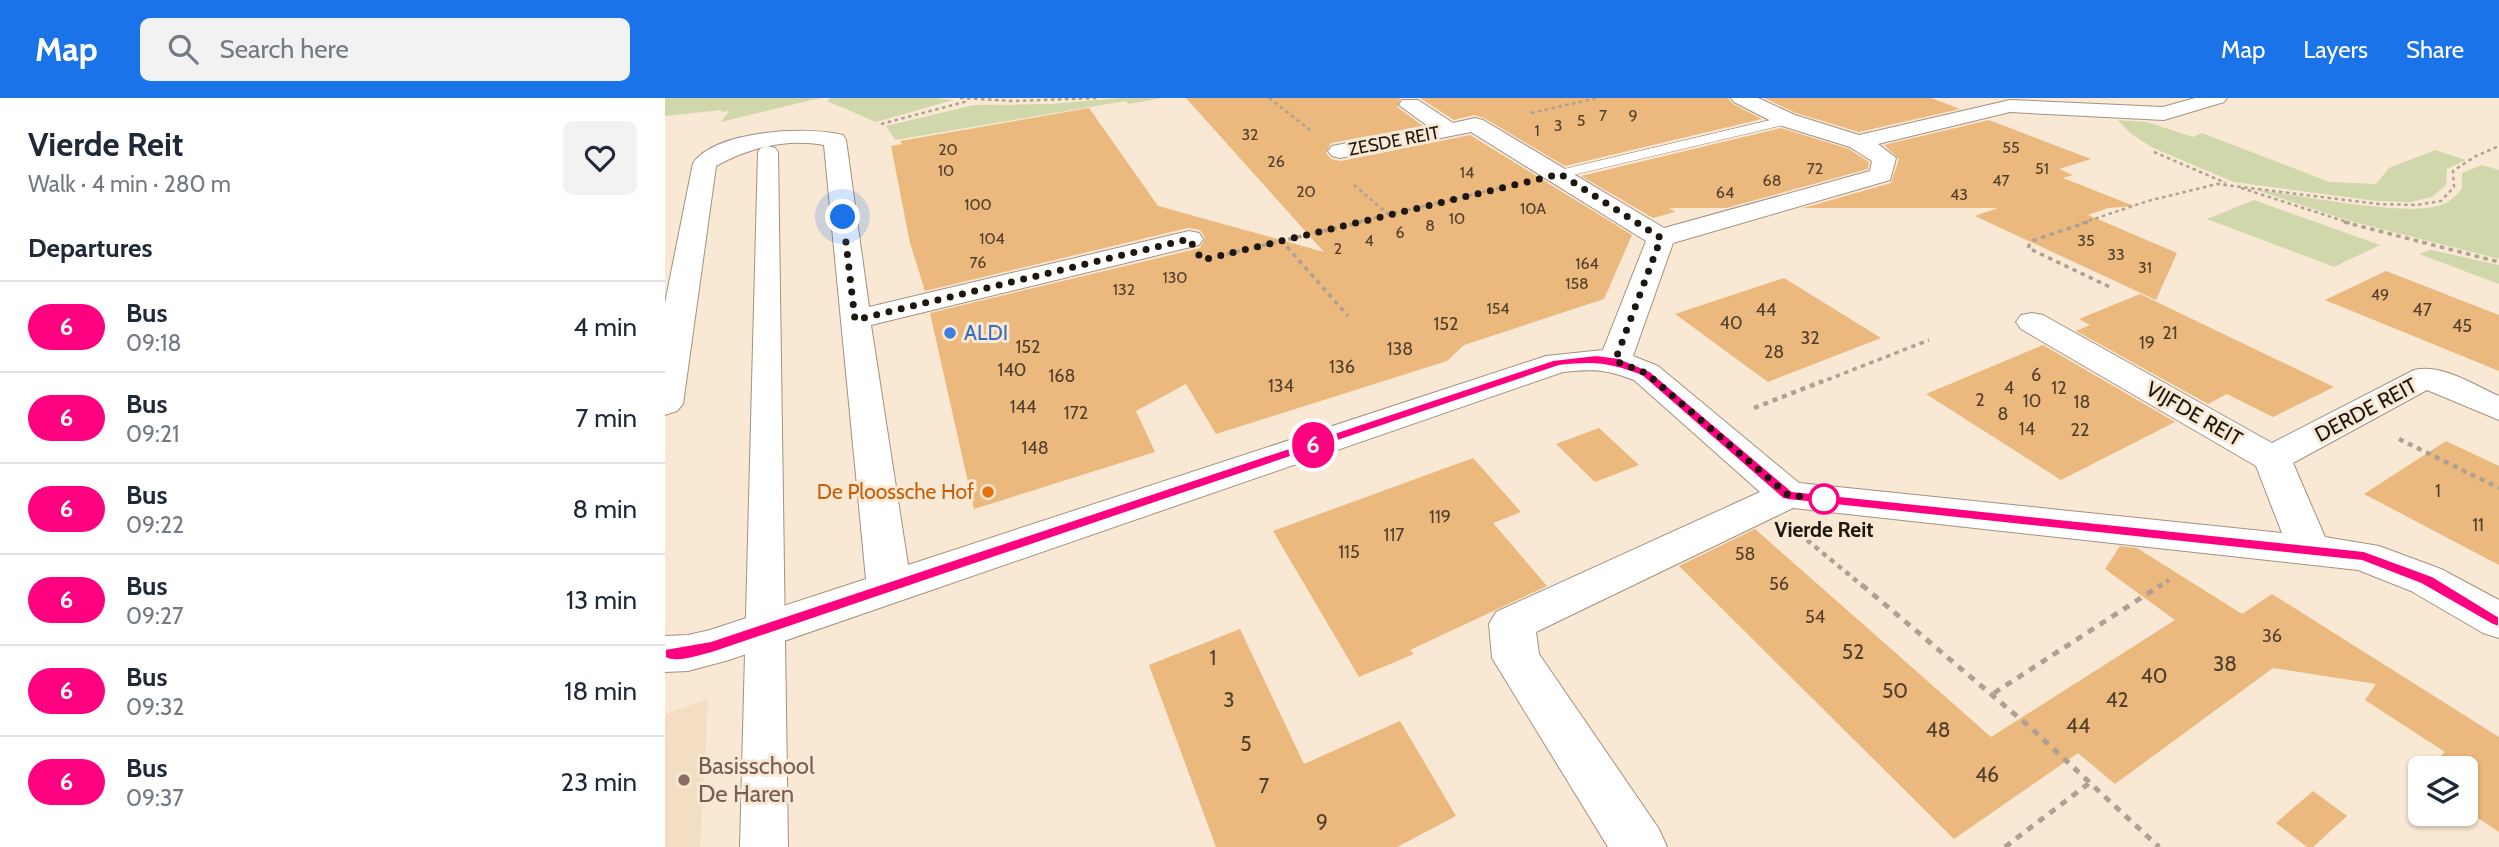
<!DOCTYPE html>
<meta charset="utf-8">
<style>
:root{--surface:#fff;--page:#f2f2f3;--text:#1f2937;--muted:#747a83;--line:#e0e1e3;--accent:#1a73e8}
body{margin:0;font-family:Cabin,sans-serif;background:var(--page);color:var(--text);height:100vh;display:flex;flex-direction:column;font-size:26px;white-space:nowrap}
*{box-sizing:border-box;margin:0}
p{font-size:23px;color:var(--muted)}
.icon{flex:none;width:38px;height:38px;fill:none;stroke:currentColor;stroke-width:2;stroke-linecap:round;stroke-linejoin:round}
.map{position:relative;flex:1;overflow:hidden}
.drawer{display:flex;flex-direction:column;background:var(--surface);width:665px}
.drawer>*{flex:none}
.badge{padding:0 14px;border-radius:23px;font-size:24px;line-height:46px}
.fabs{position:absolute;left:1743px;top:658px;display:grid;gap:14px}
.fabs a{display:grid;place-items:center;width:70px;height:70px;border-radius:10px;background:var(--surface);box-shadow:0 2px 5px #0004;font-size:35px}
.you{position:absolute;width:35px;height:35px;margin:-18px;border:5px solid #fff;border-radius:50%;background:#1a73e8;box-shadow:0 0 0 10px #1a73e833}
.map>.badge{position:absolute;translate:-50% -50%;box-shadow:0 0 0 4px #fff}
h2{padding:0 28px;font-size:26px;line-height:63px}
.round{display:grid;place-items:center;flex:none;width:74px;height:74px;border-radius:10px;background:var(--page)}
.overview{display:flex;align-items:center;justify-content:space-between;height:119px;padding:0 28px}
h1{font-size:33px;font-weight:800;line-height:52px}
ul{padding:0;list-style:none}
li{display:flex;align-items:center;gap:21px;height:91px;padding:0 28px;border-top:2px solid var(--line)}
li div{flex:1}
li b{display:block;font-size:26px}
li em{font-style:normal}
li .badge{min-width:77px;font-weight:700;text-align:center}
header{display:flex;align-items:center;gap:42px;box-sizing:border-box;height:98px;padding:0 35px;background:var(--accent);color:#fff}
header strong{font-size:33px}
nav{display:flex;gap:38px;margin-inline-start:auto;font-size:24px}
.search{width:490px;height:63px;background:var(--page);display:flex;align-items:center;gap:18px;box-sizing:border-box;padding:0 24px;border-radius:10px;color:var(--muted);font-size:26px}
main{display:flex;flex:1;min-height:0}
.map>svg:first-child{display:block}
.built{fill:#f3ddc3}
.green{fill:#d0d7aa}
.building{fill:#ebb87d}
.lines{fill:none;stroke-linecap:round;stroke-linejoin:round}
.service-casing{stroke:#a39280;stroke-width:1}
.pedestrian-casing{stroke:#a39280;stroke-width:2}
.minor-casing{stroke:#a39280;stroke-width:2}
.path-far3{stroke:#aea191;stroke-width:2.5;stroke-dasharray:3.5 3.5;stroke-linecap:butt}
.path-far2{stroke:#aea191;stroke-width:3.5;stroke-dasharray:4.5 4.5;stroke-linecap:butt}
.path-far1{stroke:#aea191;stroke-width:4.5;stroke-dasharray:5 5;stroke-linecap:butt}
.path{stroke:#aea191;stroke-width:5;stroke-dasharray:7 7;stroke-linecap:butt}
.service{fill:#fff;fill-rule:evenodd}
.pedestrian{fill:#fff;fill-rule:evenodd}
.minor{fill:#fff;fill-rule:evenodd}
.line{fill:#ff0080;stroke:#fff;stroke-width:2}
.walk{stroke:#1d1710;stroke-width:7;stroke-dasharray:0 12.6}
.shop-dot{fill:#3f7fe0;stroke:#f9e8d4;stroke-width:2.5}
.food-dot{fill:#e8710a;stroke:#f9e8d4;stroke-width:2.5}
.stop-dot{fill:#fff;stroke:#ff0080;stroke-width:3.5}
.education-dot{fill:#8d6e63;stroke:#f9e8d4;stroke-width:2.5}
.labels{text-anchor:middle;stroke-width:6;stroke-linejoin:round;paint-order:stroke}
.far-number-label{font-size:16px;fill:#503f2b}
.far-street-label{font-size:18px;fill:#1d1710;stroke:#f9e8d4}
.number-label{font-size:18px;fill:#503f2b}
.shop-label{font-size:21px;fill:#366cbe;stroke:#f9e8d4;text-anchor:start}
.street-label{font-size:21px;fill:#1d1710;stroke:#f9e8d4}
.food-label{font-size:21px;fill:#c56008;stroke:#f9e8d4;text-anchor:end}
.stop-label{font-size:21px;font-weight:bold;fill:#1d1710;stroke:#f9e8d4}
.near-number-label{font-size:21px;fill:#503f2b}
.near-education-label{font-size:24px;fill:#785e54;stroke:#f9e8d4;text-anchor:start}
</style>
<header>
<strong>Map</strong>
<div class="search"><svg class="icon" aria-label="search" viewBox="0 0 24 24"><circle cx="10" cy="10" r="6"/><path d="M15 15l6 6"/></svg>Search here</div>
<nav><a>Map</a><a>Layers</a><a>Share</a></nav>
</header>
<main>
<section class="drawer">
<div class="overview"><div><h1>Vierde Reit</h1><p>Walk · 4 min · 280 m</p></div><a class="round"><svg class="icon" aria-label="heart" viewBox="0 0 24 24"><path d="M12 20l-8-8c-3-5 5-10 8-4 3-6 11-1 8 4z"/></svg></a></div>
<h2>Departures</h2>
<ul>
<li><span class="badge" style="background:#ff0080;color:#fff">6</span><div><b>Bus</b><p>09:18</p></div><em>4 min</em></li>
<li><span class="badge" style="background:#ff0080;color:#fff">6</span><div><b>Bus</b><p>09:21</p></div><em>7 min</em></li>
<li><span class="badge" style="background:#ff0080;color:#fff">6</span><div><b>Bus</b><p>09:22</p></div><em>8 min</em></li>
<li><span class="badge" style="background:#ff0080;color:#fff">6</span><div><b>Bus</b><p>09:27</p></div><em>13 min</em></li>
<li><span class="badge" style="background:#ff0080;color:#fff">6</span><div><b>Bus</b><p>09:32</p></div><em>18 min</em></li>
<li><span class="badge" style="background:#ff0080;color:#fff">6</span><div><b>Bus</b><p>09:37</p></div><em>23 min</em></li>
</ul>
</section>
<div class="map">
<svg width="1834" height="749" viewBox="0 0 1834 749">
<rect width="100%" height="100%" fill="#f9e8d4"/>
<path class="built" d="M43,601L35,749H0V616Z"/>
<path class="green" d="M0,0H155L56,24L64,13L56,14L57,12L0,18Z
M165,0H270L288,2L211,24L162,3Z
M455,0H497L464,6L460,3L230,42L221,28L309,7L386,6Z
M1453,22L1482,24L1528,39L1537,35L1665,84L1711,86L1724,70L1770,52L1801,62L1782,71L1781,87L1767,99L1746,104L1711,103L1569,84L1488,50L1465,35Z
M1817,67L1834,72V161L1685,123L1591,92C1633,96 1747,122 1781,105C1787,102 1793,95 1797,91V75Z
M1589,102L1715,147L1669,169L1542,121Z
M1766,152L1834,167V186L1754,156Z"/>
<path class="building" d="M521,0H736L732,9L758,28L666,45L661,55L666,61L676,63L805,37L967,137L939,201L799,247L782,263L551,336L521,286L471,313L490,354L309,411L265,215L535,150L540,140L535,132L523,130L260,193L245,145L226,48L237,46L235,43L424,10L493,108L659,154Z
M755,0H1063L1068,6L1097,21L900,68L819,20L809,17L789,22Z
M1099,0H1266L1295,11L1194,34L1131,15Z
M1324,22L1426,61L1394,71L1408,77L1398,80L1469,108L1443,110L1423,117L1512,155L1491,202L1310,118L1333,110H1138L1226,85L1234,61L1219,47Z
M1116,30L1184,51L1204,64L1203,71L1061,110H1004L1010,114L988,120L916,78Z
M1721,173L1834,217V273L1660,202Z
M1119,180L1216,240L1103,284L1010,216Z
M1475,196L1669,289L1608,319L1562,296L1543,306L1411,233L1425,227L1414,221Z
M1378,247L1510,324L1396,382L1261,296Z
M934,330L974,367L930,384L891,346Z
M1781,343L1834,368V467L1699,396Z
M808,360L856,414L828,425L882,488L745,552L749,556L694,579L608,433Z
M1090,431L1326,639L1510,522L1440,471L1455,448L1472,450L1577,516L1607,496L1834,639V734L1801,712V670H1763L1780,654L1700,602L1711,586L1608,570L1450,686L1413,655L1289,741L1014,468Z
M575,531L639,666L735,623L791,718L732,749H551L484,567Z
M1648,693L1682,718L1648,749H1642L1611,725Z"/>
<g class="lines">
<g class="service-casing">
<path id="service" d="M1122,18L1128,22L1127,25L895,80L888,76L895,72Z"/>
</g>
<g class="pedestrian-casing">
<path id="pedestrian" d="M103,48L110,50L113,54L123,749H75L93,54L96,50Z"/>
</g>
<g class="minor-casing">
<path id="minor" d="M1066,0H1093L1130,17L1194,37L1345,2L1498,9L1530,0H1562L1559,4L1499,22L1345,14L1213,46L1231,60L1225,82L1008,145L968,258L993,268L1134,385L1617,435L1591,368L1356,231L1351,224L1356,217L1367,215L1378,217L1607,345L1749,272C1776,265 1809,287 1834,298V322L1762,292L1628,365L1660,439L1714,448L1776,471L1834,502V540L1818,535L1746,493L1693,472L1128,410L871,534L874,556L994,731L1002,749H943L827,560L824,526L831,514L1095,394L969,282C941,271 928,271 898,274L64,562L23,573L0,574V538L23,537L45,532L201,481L159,47C121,40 84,50 51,68L18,306L12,313L0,317V205L28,65C51,32 142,28 178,37L181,42L204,209L524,133L534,135L538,141L534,147L206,227L243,467L881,258L938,252L981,143L806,34L675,60L667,58L663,53L667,48L764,29L734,7L737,2H753L788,25L810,20L818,22L999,130L1205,73L1207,63L1185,49L1114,27L1069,4Z"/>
</g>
<path class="path-far3" d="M295,0L348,3L433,0
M604,0L645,32
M866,15L932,0
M216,26L303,3
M1489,54L1561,85
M689,87L723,116
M1576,90L1685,125
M688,125L839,89
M1417,125L1483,103L1552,86L1713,106L1751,107L1776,103L1789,89L1788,73L1811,58L1834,48"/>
<path class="path-far2" d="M1423,124L1366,143L1363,150L1447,190
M1679,124L1834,164
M616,142L683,218
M562,156L696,124
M1154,285L1264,242"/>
<path class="path-far1" d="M1089,310L1158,283
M1734,341L1834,390
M1142,442L1199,489
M1493,489L1504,482"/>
<path class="path" d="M1197,487L1366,630L1494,749
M1329,595L1496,487
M1340,749L1427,683"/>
<use href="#service" class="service"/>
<use href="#pedestrian" class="pedestrian"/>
<use href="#minor" class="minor"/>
</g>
<path class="line" d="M931,257L954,260L985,273L1127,393L1699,453L1767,478L1834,519V529L1828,527L1756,486L1697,463L1123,402L1118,401L977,278C944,265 929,264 894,268L47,555C30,559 11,566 0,560V551L46,543L888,262Z"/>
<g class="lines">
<path class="walk" d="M178,119L190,222L524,141L537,162L895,76L996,140L950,263L981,275L1123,397L1169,402L1159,401"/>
</g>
<circle class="shop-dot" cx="285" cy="235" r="7"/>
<circle class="food-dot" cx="323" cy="394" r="7"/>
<circle class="stop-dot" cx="1159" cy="401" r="14"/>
<circle class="education-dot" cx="19" cy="682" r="7"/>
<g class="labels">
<g class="far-number-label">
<text x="938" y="23">7</text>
<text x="968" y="23">9</text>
<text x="916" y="28">5</text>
<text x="893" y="33">3</text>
<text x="872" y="38">1</text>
<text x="585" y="42">32</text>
<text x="1346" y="55">55</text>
<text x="283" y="57">20</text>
<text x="611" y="69">26</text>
<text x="1150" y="76">72</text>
<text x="1377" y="76">51</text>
<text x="281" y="78">10</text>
<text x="802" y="80">14</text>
<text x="1107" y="88">68</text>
<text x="1336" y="88">47</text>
<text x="641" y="99">20</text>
<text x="1060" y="100">64</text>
<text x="1294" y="102">43</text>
<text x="313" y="112">100</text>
<text x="868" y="116">10A</text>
<text x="792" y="126">10</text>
<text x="765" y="133">8</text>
<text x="735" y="140">6</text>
<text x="327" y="146">104</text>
<text x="704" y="148">4</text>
<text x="1421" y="148">35</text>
<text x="673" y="156">2</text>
<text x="1451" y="162">33</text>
<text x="313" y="170">76</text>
<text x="922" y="171">164</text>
<text x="1480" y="175">31</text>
<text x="510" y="185">130</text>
<text x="912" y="191">158</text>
<text x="459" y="197">132</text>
<text x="1715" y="202">49</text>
<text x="833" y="216">154</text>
</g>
<g class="far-street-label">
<text transform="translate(729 43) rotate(-11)" y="6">ZESDE REIT</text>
</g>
<g class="number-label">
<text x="1101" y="218">44</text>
<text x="1757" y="218">47</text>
<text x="1066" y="231">40</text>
<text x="781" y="232">152</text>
<text x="1797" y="234">45</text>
<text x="1505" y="241">21</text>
<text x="1145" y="246">32</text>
<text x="1482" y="251">19</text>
<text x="363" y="255">152</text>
<text x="735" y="257">138</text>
<text x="1109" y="260">28</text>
<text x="677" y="275">136</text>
<text x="347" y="278">140</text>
<text x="1371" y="283">6</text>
<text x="397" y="284">168</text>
<text x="616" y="294">134</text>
<text x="1344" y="296">4</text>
<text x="1394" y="296">12</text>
<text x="1315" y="308">2</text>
<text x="1367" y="309">10</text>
<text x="1417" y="310">18</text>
<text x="358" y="315">144</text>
<text x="411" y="321">172</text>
<text x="1338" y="322">8</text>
<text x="1362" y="337">14</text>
<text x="1415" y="338">22</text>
<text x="370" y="356">148</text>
<text x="1773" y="399">1</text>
<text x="775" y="425">119</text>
<text x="1813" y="433">11</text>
<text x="729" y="443">117</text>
<text x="684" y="460">115</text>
<text x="1080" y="462">58</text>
<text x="1114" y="492">56</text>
<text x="1150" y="525">54</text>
<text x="1607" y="544">36</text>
</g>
<g class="shop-label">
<text x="299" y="242">ALDI</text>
</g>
<g class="street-label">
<text transform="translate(1701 312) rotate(-28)" y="7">DERDE REIT</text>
<text transform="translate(1529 316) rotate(30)" y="7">VIJFDE REIT</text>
</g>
<g class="food-label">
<text x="309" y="401">De Ploossche Hof</text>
</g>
<g class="stop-label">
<text x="1159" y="439">Vierde Reit</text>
</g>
<g class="near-number-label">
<text x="1188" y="561">52</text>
<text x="548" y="567">1</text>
<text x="1560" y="573">38</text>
<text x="1489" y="585">40</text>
<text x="1230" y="600">50</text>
<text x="564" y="609">3</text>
<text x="1452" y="609">42</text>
<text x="1413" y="635">44</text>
<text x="1273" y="639">48</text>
<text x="581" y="653">5</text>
<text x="1322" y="684">46</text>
<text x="599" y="695">7</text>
<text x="657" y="731">9</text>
</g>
<g class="near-education-label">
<text x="33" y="676">Basisschool<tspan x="33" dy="28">De Haren</tspan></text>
</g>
</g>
</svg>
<div class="fabs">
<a><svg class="icon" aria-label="layers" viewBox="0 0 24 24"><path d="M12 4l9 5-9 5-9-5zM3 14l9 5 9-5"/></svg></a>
</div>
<div class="you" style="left:178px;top:119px"></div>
<b class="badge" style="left:648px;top:347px;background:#ff0080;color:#fff">6</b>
</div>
</main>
